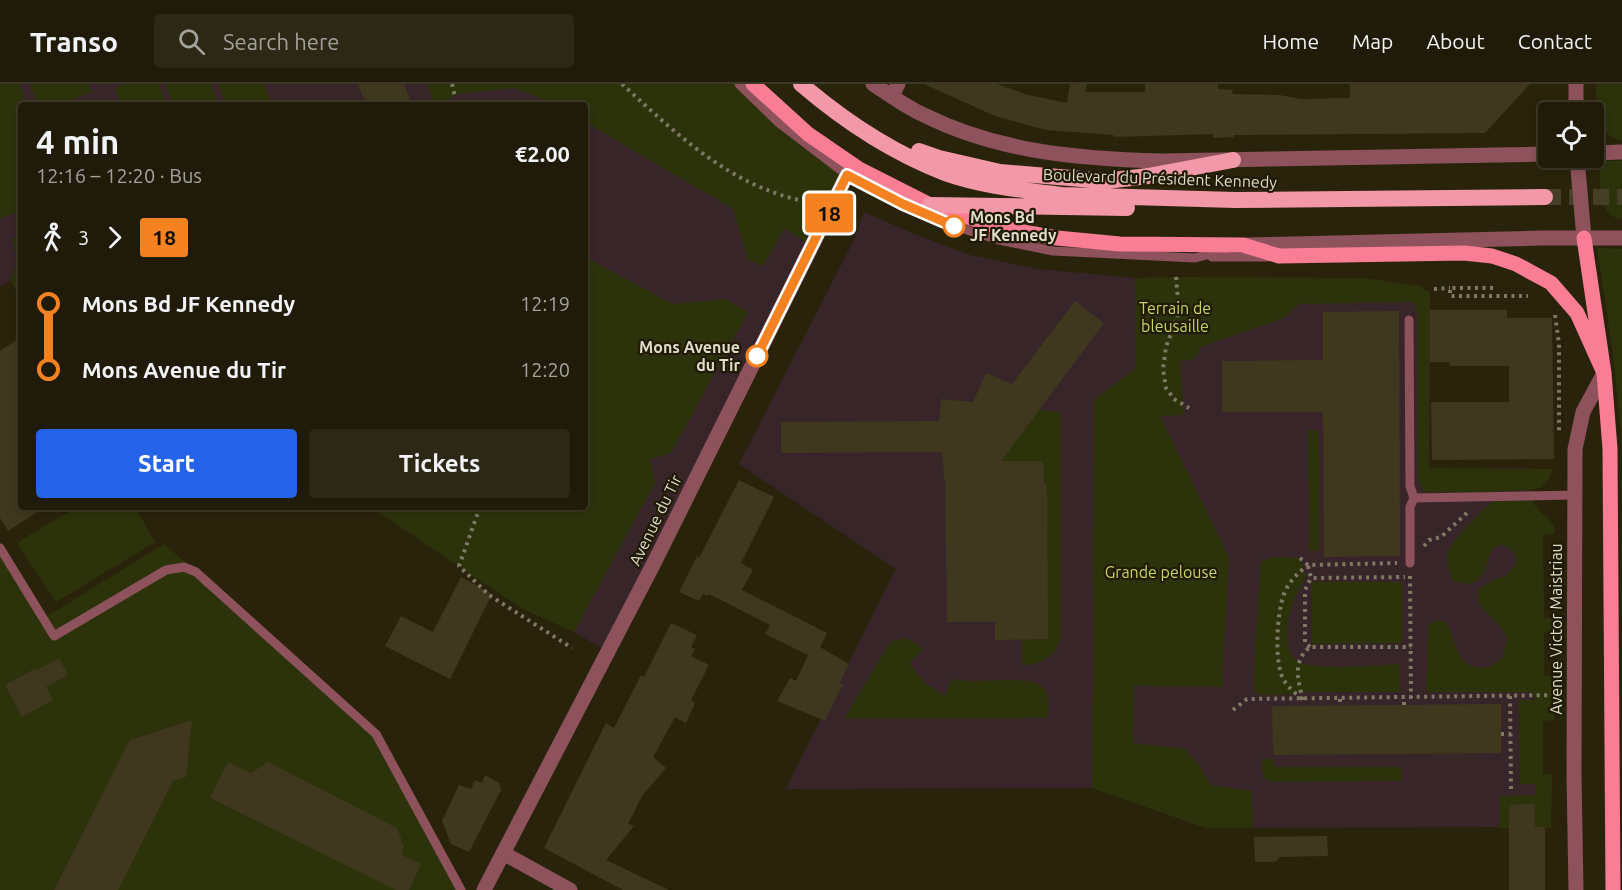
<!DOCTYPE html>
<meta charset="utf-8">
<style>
:root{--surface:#201a08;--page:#2d2716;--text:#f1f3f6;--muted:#a2a19c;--line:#3d3829;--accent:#2563eb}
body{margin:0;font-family:Ubuntu,sans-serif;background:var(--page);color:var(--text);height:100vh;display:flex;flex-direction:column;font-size:22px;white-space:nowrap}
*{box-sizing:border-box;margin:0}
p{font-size:20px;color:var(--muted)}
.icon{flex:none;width:33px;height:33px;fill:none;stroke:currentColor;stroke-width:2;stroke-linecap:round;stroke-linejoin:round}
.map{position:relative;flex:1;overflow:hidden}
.details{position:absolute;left:18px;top:18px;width:570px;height:408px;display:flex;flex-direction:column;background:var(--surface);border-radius:6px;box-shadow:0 3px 9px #0003,0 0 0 2px var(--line)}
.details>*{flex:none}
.badge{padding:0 12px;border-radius:4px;font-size:21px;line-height:39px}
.buttons{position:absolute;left:1538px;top:18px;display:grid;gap:12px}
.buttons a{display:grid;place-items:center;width:66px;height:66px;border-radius:6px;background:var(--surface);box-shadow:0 3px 9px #0003,0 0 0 2px var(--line);font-size:30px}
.map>.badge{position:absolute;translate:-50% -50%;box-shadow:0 0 0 3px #fff}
.legs{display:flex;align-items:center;gap:9px;height:66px;padding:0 18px;font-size:20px}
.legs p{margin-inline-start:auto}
.overview{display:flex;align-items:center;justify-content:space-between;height:102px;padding:0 18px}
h1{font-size:33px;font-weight:700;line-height:45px}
.action{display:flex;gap:12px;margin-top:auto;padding:12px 18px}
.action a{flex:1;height:69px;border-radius:6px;background:var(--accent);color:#fff;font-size:24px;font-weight:700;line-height:69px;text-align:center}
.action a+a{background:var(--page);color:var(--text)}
ul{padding:0 18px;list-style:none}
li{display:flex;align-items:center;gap:21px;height:66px;font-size:22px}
li i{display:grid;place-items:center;width:9px;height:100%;margin:0 8px;background:currentColor}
li i::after{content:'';width:15px;height:15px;margin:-8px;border:4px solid;border-radius:50%;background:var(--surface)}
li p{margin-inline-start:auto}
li:first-child i{background:linear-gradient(#0000 50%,currentColor 0)}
li:last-child i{background:linear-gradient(currentColor 50%,#0000 0)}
header{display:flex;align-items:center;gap:36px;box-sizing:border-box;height:84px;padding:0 30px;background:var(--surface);border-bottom:2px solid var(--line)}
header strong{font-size:28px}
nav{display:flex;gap:33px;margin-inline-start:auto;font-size:21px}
.search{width:420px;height:54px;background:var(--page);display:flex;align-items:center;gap:15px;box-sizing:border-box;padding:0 21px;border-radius:6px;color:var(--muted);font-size:22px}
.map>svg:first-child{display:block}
.education{fill:#382529}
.green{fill:#2c330b}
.building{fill:#3f381f}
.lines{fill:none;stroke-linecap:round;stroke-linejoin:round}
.trunk-tunnel{stroke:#453f28;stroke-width:16;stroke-dasharray:16 8;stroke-linecap:butt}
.path{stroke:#7e7865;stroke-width:4;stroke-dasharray:3 4.5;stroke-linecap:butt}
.service{stroke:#8d525c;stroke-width:9}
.minor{stroke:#8d525c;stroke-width:15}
.tertiary{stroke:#8d525c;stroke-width:15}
.primary{stroke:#f87d95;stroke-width:15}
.trunk{stroke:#f398a8;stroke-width:16}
.line-1-casing{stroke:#fff;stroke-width:14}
.line-1{stroke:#f58220;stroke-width:9}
.stop-1-dot{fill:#fff;stroke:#f58220;stroke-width:3}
.labels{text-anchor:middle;stroke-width:4.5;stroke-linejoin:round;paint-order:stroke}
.street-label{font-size:16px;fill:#dfdbcd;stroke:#201a03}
.stop-label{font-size:16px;font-weight:bold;fill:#dfdbcd;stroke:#201a03;text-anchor:start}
.park-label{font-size:16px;fill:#c1d760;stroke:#201a03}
</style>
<header>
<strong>Transo</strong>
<div class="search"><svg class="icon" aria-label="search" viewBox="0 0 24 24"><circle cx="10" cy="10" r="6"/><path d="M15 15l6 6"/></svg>Search here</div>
<nav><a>Home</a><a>Map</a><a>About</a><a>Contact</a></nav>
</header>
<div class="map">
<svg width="1622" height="806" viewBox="0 0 1622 806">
<rect width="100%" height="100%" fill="#2a230b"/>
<path class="education" d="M0,0H582L812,163L608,568L574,548L521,524L371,423H585V21H21V214L10,196L0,203Z
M864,128L914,150L970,171L1038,185L1135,194H1363L1420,202L1430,209L1429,384H1529L1537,743L1206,744L1092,704L786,705L896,485L739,380L855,154Z"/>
<path class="green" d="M0,0H19L27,21H21V127L1,134L0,137Z
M30,0H89L92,8L58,21H38Z
M126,0H159L167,21H121L115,4Z
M165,0H211L219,21H173Z
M218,0H264L272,21H226Z
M427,0H739L847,91L812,163L785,144L763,182L748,176L733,125L585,38V21H558L514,4L459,10L435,21Z
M1596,0H1622V57C1593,49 1597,25 1596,0Z
M1604,77H1622V135C1598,133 1601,100 1599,82Z
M19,153L21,156V214L10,195L18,178L12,155Z
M1597,164L1622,165V355L1612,262Z
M585,173L673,220L726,215L748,228L671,369L650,375L655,399L574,548L521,524L371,423H585Z
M1176,193L1363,194L1420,202L1430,209L1429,384L1552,385L1549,395L1540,404L1529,406L1466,409L1423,408L1418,396L1417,227L1414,218L1299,220L1284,234L1201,263L1195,275L1180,277L1184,331L1160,332L1229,473L1222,603L1134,602L1133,659L1185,665L1196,677L1211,701L1252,707L1253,744H1206L1092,704L1094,316L1136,284L1135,194Z
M1039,325L1061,329V555C1053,574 1042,581 1022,581V555H1047V399L1001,377Z
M1308,346H1319L1320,467H1309Z
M1529,411C1532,416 1534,421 1538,425C1546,435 1555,435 1554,450L1543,451L1544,534L1554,535V547L1544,548V592H1554V636L1543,637V690L1552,691L1551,744H1499V712L1536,711V700H1520L1519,616H1535L1534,608H1426L1428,541L1436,536L1446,538C1454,552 1453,557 1459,570C1464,582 1480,586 1492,582C1496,580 1500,575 1503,573L1507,554C1505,550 1502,545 1499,541C1490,530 1474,523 1479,505L1497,494L1506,492L1515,481L1516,471L1509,464L1501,460L1492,465C1484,488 1483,507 1453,497C1449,488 1444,475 1449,465C1454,455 1485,421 1495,417C1506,414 1518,415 1529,417Z
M76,423H135L155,458L56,518L17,459Z
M164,460L257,540L376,650L461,806H0V464L44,534Z
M1277,473L1300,474L1306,493C1302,501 1297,510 1293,518C1288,534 1281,571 1301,579C1320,586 1378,581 1400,580V608H1310L1285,611H1258L1254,604V588L1260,481L1263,476Z
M1402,498V559L1312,560L1311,498Z
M907,554L919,561L923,566L910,578C917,594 930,604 945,611L952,595C977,600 1003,594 1029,597C1048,600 1053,619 1046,634L844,635L887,563L892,557Z
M1262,675H1274V683H1401L1402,697L1273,698L1265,695L1262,688Z"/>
<path class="building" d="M358,0H404L412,21H366Z
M924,0H997L1028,11L1067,19L1070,0H1087L1085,8H1145V0H1218V5L1233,6L1232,10L1279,11L1301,15L1350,14V0H1530L1485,49L1234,51V53L1213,54V50L1114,53L1113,51L1046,46L995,32Z
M1075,217L1104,239L1001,377H1043L1044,399H1047L1048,555L995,556V538H947L945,401L942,368L781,369V338L939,337L941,315L973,318L986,289L1012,300Z
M1430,226H1507V234H1552L1554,375L1432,376L1431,318H1509V282H1450L1449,278H1430Z
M1399,227L1400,472L1324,473L1323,328H1222V277L1323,276V228Z
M21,253V423H45L8,447L0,434V267Z
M739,396L774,413L741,479L753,486L742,506L827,549L820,563L849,580L839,600H843L825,637L777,617L790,594L796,597L808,571L765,550L770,541L709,510L708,512L703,510L699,517L679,508L697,472L699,474Z
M461,493L492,510L450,595L385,562L401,532L433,548Z
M671,539L697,551L691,563L695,565L691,572L709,581L691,616L695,619L686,639L675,633L653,673L666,684L642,712L628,740L634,742L606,776L669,806H623L544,764L606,639L614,644L641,591L644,593Z
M59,574L68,591L46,603L53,616L22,633L5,601L36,584L37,586Z
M1501,620V669L1273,671L1272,622Z
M192,636L186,693L173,697L118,806H54L130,656Z
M228,678L251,689L268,678L397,744L404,763L402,771L421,780L409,806H396L210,714Z
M485,691L499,699L501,706L469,768L451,760L442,737L459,701L471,705L475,696L482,699Z
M1535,720V743H1545V806H1509V721Z
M1327,752L1328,772L1280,773L1275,778H1255L1254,753Z"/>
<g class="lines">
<path class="trunk-tunnel" d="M1545,113H1622"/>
<path class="path" d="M452,0L455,13
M622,0C664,39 715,87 770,107C784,113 800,116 814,120
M19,190L21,195
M1176,193L1179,228L1166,263L1163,285L1166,304L1174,315L1189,324
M1493,204H1450V212H1528
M1434,205L1450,204
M1555,231L1559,260V349
M480,423L459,482L489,511L572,564
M1424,462L1429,456L1441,453L1469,427
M1300,474L1308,481L1397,479
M1308,482L1311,494L1405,493
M1410,492L1411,614
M1310,563L1305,559V506L1311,494
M1510,612L1511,706
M1302,615C1296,610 1289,604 1285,598C1273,581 1277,528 1284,510C1289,497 1298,489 1308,481
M1340,615V621
M1303,616C1298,597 1292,577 1310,563H1411
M1404,621V614
M1233,626L1247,615L1559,611
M1501,650H1511"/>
<path class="service" d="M739,0L779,39L847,91L903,120L954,142L999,156L1053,167L1195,174L1226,166
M1212,173H1267
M1409,236L1410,402L1414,414L1410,423V479
M1414,414L1575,411
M0,464L54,552L166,486L184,483L196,488L376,650L461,806"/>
<path class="minor" d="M892,12L898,0
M503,769L570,806
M484,806L655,477L847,91L859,85
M1576,806L1574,691L1575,365L1583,328L1604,289"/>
<path class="tertiary" d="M873,0C890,11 906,23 924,31C998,68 1080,75 1161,77L1548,70
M1576,0V28
M1593,69L1622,68
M1577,74L1584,154
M1247,161L1542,154H1622"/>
<path class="primary" d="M753,0L808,50L859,85L930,121L1002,144L1057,154L1120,160L1243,161L1279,172L1464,169L1492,172L1516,180L1551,199L1577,229L1604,289
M1584,154L1604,289L1610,365L1613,806"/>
<path class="trunk" d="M801,0C843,36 893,69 945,89C981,102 1023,106 1062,111L1235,116L1545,113
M919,67L939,74L1000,88L1105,97L1148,92L1233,76
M930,121L1127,124"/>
</g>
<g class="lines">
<g class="line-1-casing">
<path id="line-1" d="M757,272L847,91L903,120L954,142"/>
</g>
<use href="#line-1" class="line-1"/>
</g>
<g class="stop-1-dot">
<circle cx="954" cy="142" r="10"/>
<circle cx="757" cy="272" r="10"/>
</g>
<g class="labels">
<g class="street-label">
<text transform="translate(1160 94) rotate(2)" y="6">Boulevard du Président Kennedy</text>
<text transform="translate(655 436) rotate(-64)" y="6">Avenue du Tir</text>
<text transform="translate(1556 545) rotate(-90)" y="6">Avenue Victor Maistriau</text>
</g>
<g class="stop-label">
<text x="970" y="139">Mons Bd<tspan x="970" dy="18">JF Kennedy</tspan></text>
<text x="740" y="269" text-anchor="end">Mons Avenue<tspan x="740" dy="18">du Tir</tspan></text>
</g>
<g class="park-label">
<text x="1175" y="230">Terrain de<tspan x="1175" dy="18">bleusaille</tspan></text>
<text x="1161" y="494">Grande pelouse</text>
</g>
</g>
</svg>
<div class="buttons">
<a><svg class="icon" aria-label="locate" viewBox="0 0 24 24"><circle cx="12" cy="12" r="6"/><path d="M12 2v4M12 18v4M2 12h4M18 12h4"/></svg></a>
</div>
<b class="badge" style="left:829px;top:129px;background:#f58220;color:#111">18</b>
<section class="details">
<div class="overview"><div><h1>4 min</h1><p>12:16 – 12:20 · Bus</p></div><b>€2.00</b></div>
<div class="legs"><svg class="icon" aria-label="walk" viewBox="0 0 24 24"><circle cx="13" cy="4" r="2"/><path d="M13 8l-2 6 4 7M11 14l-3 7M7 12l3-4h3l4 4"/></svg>3<svg class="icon" aria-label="forward" viewBox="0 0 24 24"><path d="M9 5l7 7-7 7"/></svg><b class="badge" style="background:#f58220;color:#111">18</b></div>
<ul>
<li><i style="color:#f58220"></i><b>Mons Bd JF Kennedy</b><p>12:19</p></li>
<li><i style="color:#f58220"></i><b>Mons Avenue du Tir</b><p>12:20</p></li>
</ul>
<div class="action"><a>Start</a><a>Tickets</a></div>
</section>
</div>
